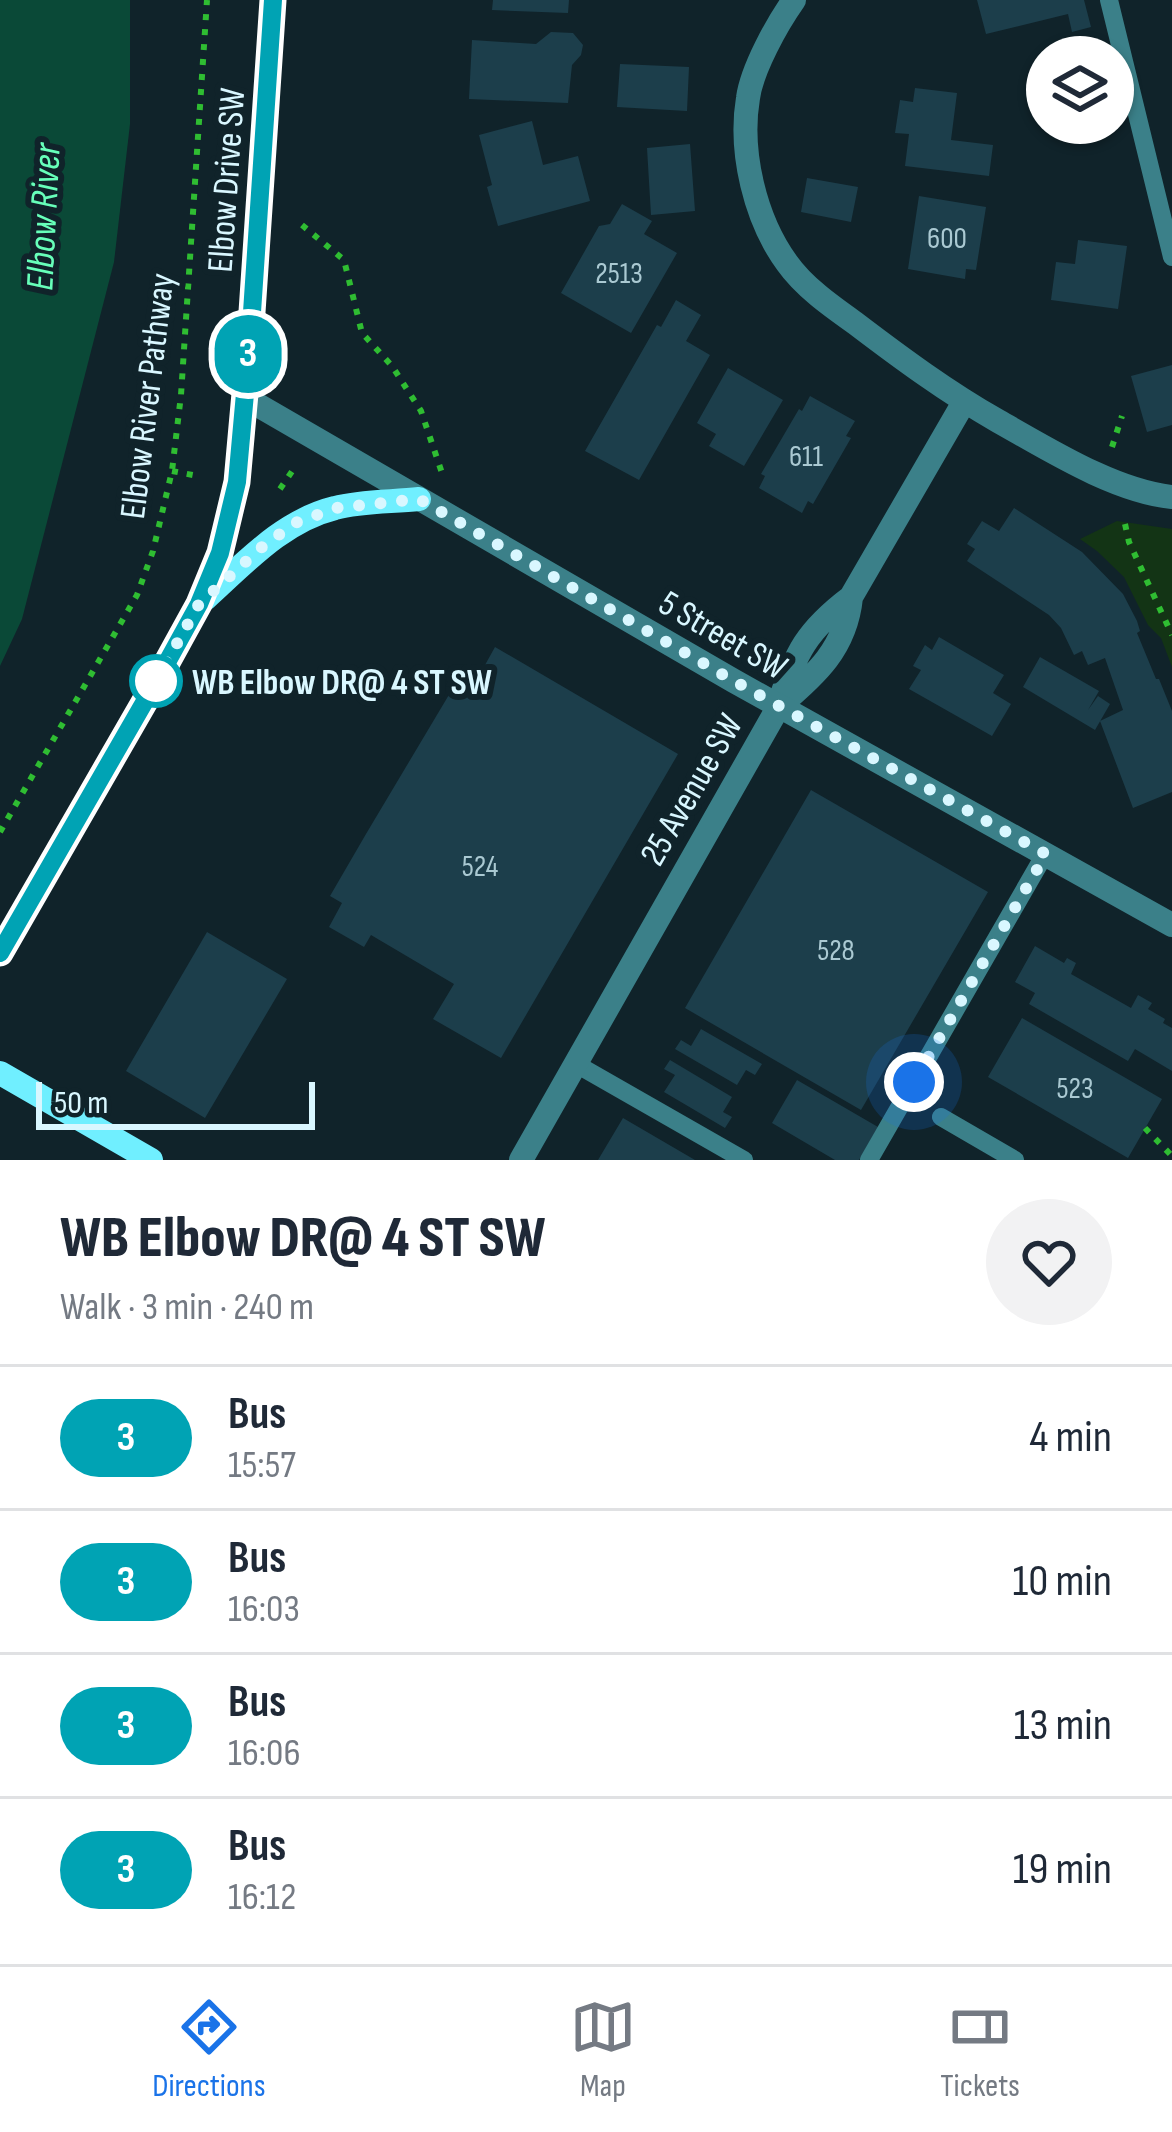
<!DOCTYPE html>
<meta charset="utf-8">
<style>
:root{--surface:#fff;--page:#f2f2f3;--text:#1f2937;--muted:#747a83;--line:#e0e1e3;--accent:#1a73e8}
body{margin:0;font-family:"Sofia Sans Condensed",sans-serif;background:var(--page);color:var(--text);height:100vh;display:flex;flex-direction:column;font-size:45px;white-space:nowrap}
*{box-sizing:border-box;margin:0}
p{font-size:39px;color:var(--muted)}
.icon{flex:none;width:66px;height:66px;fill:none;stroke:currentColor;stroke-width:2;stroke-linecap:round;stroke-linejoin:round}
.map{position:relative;height:1160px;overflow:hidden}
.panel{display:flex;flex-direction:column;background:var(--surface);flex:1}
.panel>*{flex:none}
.badge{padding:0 24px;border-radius:39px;font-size:42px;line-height:78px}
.controls{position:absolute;left:1026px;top:36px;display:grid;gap:24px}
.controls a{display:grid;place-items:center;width:108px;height:108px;border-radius:50%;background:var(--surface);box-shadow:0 3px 9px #0004;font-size:60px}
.scale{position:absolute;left:36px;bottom:30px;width:279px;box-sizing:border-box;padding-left:12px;border:6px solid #d9f7ff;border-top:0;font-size:33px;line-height:42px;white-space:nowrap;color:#d9f7ff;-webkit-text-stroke:9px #10232a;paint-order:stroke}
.you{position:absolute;width:60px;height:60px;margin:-30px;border:9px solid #fff;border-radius:50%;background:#1a73e8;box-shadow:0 0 0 18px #1a73e833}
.map>.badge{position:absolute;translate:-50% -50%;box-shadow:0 0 0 6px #fff}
.round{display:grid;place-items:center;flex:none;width:126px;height:126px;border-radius:63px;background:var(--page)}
.summary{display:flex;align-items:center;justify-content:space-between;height:204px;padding:0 60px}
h1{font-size:57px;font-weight:800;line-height:90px}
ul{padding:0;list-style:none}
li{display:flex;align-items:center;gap:36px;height:144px;padding:0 60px;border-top:3px solid var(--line)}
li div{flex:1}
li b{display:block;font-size:45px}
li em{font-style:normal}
li .badge{min-width:132px;font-weight:700;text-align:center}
.menu{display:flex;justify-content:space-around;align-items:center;height:168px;border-top:3px solid var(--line);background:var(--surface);font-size:33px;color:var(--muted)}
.menu a{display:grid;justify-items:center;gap:6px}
.menu .current{color:var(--accent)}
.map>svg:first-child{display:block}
.green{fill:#133415}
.water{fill:#0a4937}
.building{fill:#1c3e4b}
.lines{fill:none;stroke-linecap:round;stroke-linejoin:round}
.path{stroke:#2fbd32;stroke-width:6;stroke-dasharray:6 9;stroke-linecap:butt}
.service{stroke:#3b8089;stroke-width:18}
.minor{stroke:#3b8089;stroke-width:24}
.tertiary{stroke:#3b8089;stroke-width:24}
.secondary{stroke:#70efff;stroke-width:24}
.line-casing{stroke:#fff;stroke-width:27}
.line{stroke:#00a3b4;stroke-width:18}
.walk{stroke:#d9f7ff;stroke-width:12;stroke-dasharray:0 21.6}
.stop-dot{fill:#fff;stroke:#00a3b4;stroke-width:6}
.labels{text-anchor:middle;stroke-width:12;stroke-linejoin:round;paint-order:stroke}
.number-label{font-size:30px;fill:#aac9d2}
.street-label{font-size:36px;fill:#d9f7ff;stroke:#10232a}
.stop-label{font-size:36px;font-weight:bold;fill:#d9f7ff;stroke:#10232a;text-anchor:start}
.water-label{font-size:39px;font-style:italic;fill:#67ffba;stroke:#10232a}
</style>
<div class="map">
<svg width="1172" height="1160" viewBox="0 0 1172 1160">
<rect width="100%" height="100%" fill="#10232a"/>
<path class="green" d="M1117,521L1172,529V667L1161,638L1148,625L1124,577L1097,551L1080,539Z"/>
<path class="water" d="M0,0H130V124L114,262L22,619L0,666Z"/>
<path class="building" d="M493,0H569L568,13L492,10Z
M977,0H1084L1091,27L1072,32L1068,14L986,34Z
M551,32L573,33L583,45L581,55L572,65L568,103L469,99L472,40L536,44Z
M620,64L689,67L687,111L617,107Z
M915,88L957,93L951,140L993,145L989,176L905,166L909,134L895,133L900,100L913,102Z
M532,121L543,165L578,156L590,201L498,226L487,187L492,185L479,135Z
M690,144L695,211L651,215L647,148Z
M807,178L858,187L851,222L801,212Z
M919,196L986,207L976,270L966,269L965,279L908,269Z
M622,204L652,221L644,234L677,253L631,333L561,293L599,226L610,224Z
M1078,240L1127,246L1118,309L1051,300L1056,262L1075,264Z
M676,300L701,315L686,341L710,355L639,480L585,451L657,325L661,327Z
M1172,365V425L1147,432L1131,376Z
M728,368L783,400L744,466L709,446L716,434L697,423Z
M810,396L855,421L846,436L851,438L813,504L808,501L802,513L759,488L765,476L761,474L799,409L802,411Z
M1014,508L1082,552L1123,594L1137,621L1140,631L1137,633L1156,679H1159L1172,711V792L1133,808L1100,721L1123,710L1105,658L1088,665L1082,651L1074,655L1061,628L1049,615L967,561L975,549L967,544L982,521L999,531Z
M939,637L1004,675L993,693L1011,704L992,736L909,689L921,670L913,666L925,645L932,650Z
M495,647L678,754L501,1058L433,1019L454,984L371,935L364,947L329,927L342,903L330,896L366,834L456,683L470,692Z
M1040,657L1099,691L1088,710L1098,696L1110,704L1095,730L1023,687Z
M811,790L988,892L861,1110L685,1008Z
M207,932L287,979L205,1118L126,1071Z
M1035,946L1064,963L1067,958L1076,963L1071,974L1131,1008L1138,995L1152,1003L1148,1009L1165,1019L1163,1023L1172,1028V1071L1135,1049L1128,1061L1029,1004L1035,993L1015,982Z
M1022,1018L1162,1099L1128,1158L988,1077Z
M701,1029L762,1064L755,1075L746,1070L737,1085L675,1049L681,1040L691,1046Z
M670,1060L732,1097L723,1112L732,1117L725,1128L664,1092L675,1075L664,1069Z
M797,1080L878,1127L859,1160H835L772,1123Z
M623,1118L695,1160H598Z"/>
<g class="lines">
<path class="path" d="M302,225L344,260L362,333L392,366L421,411L442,473
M1112,447L1122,416
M172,471L198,476
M280,489L295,467
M1125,524L1129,542L1172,635
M0,832L137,595L153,551L172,471L181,395L207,0
M1145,1128L1172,1156"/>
<path class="service" d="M1109,0L1172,257
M576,1064L744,1160
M941,1117L1015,1160
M869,1160L1045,854"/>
<path class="minor" d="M794,0C777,24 752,69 748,98C739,152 755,219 787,263C804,287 831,306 855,323C901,358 947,392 998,421C1048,449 1114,491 1172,497
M779,704C795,653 807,630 851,597
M521,1160L779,706C816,675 846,648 851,597L964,402"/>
<path class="tertiary" d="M244,397L734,681L1172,925"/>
<path class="secondary" d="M205,599C244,564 282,521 335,508C361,501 392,502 419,499
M0,953L160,675L199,605L220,553L237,482L251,327L273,0
M0,1073L151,1160"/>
</g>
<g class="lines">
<g class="line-casing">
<path id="line" d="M0,953L160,675L199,604L220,553L237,482L251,327L273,0"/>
</g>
<use href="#line" class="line"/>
<path class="walk" d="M156,681L199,604L262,547L295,523L336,508L419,499L734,681L1046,854L914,1082"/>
</g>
<circle class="stop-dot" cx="156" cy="681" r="24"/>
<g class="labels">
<g class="number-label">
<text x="947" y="248">600</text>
<text x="619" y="283">2513</text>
<text x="806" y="466">611</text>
<text x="480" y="876">524</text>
<text x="836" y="960">528</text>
<text x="1075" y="1098">523</text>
</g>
<g class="street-label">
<text transform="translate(225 180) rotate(-86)" y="13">Elbow Drive SW</text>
<text transform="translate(146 396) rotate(-83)" y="13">Elbow River Pathway</text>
<text transform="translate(724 634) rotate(30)" y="13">5 Street SW</text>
<text transform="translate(690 789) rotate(-60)" y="13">25 Avenue SW</text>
</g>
<g class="stop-label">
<text x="192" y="694">WB Elbow DR@ 4 ST SW</text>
</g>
<g class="water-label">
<text transform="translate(42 217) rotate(-87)" y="14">Elbow River</text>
</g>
</g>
</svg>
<div class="controls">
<a><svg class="icon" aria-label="layers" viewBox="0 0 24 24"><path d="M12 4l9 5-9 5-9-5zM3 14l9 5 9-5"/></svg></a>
</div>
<div class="scale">50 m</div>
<div class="you" style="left:914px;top:1082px"></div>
<b class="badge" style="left:248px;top:354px;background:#00a3b4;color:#fff">3</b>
</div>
<section class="panel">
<div class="summary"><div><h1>WB Elbow DR@ 4 ST SW</h1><p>Walk · 3 min · 240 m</p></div><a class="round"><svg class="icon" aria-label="heart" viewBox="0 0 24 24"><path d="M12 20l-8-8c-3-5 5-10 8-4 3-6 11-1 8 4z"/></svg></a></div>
<ul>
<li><span class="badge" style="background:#00a3b4;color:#fff">3</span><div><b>Bus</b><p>15:57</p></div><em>4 min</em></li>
<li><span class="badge" style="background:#00a3b4;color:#fff">3</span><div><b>Bus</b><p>16:03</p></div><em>10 min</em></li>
<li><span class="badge" style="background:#00a3b4;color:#fff">3</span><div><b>Bus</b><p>16:06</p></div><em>13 min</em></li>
<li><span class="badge" style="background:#00a3b4;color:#fff">3</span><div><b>Bus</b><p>16:12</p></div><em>19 min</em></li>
</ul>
</section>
<nav class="menu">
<a class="current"><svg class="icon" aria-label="directions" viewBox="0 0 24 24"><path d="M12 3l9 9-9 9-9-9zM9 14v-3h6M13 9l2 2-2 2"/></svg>Directions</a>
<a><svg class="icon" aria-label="map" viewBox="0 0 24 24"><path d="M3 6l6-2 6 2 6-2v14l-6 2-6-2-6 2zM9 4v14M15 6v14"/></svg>Map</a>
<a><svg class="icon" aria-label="tickets" viewBox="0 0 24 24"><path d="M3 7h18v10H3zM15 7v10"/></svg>Tickets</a>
</nav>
